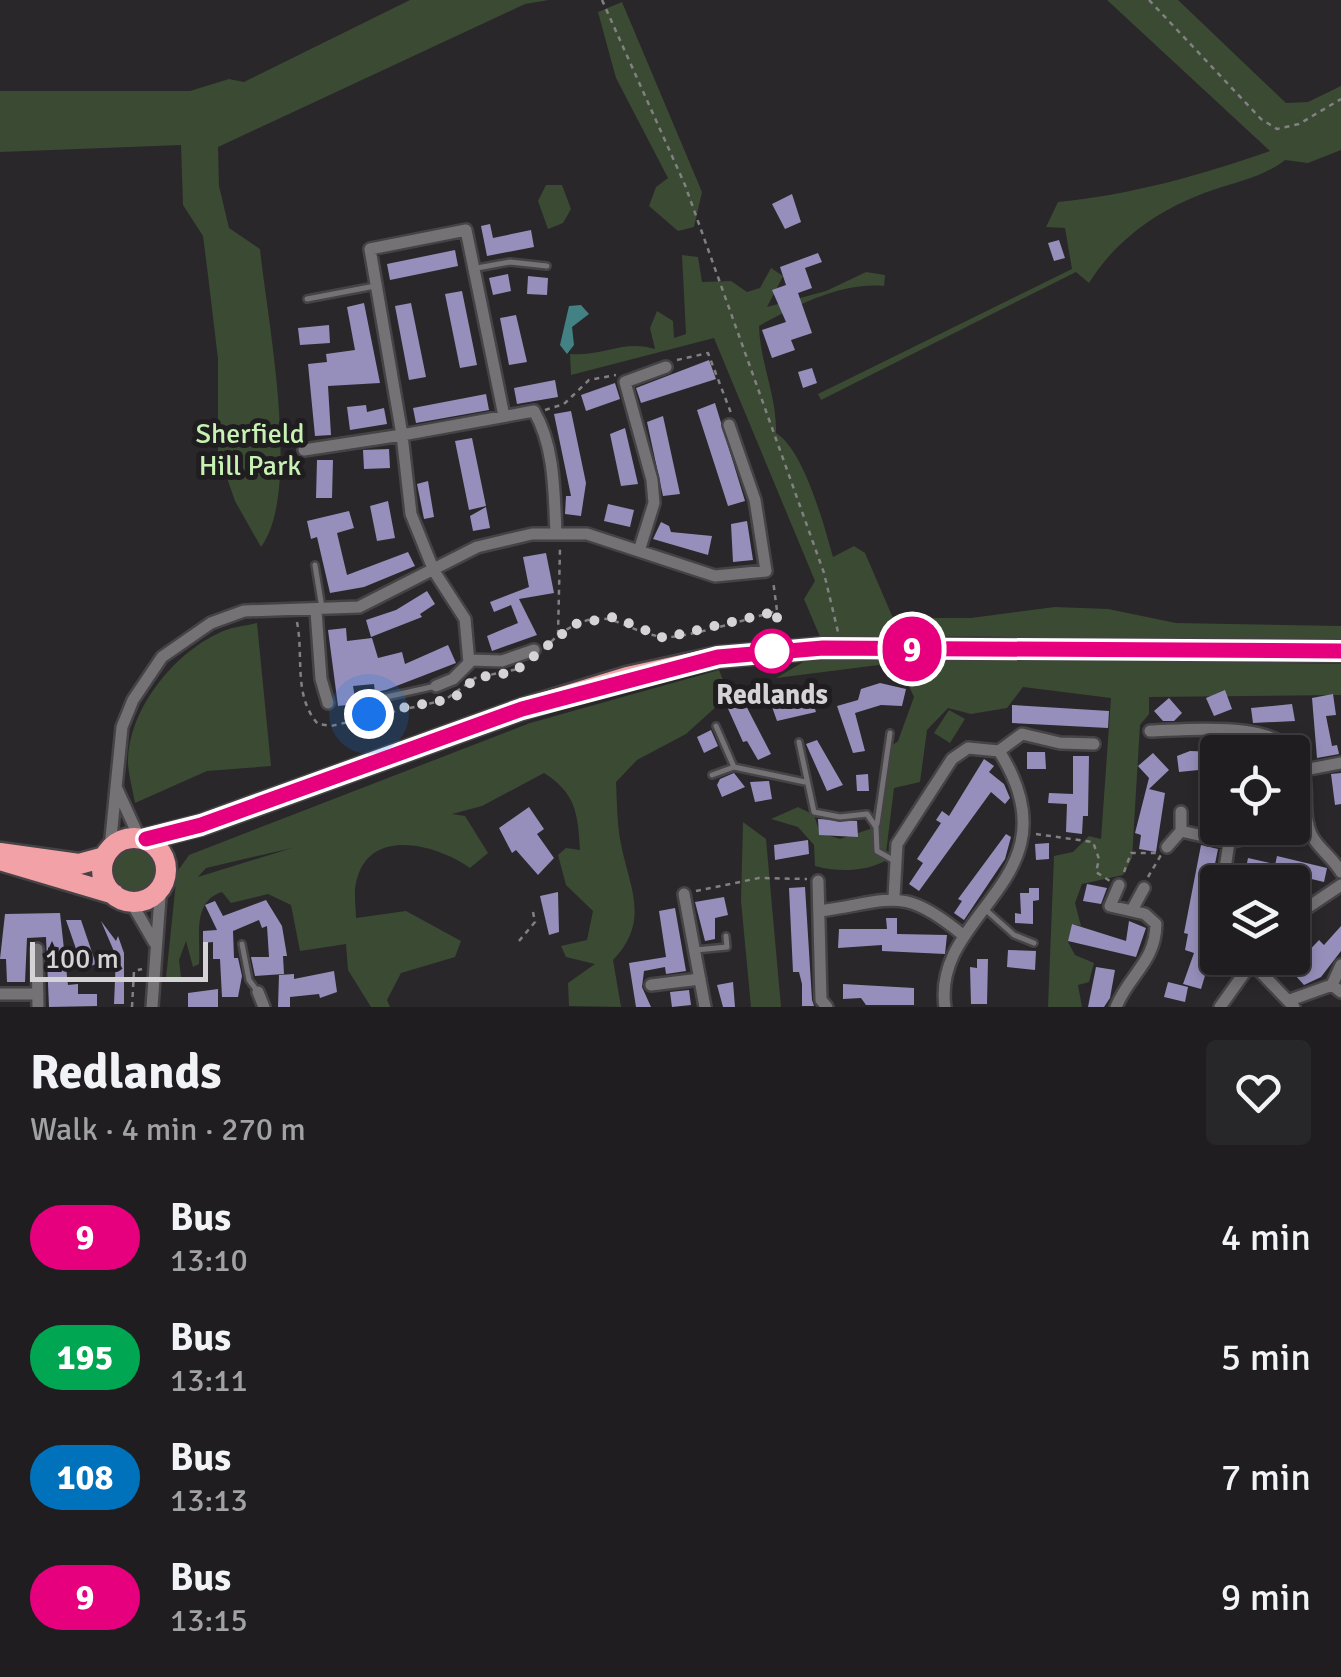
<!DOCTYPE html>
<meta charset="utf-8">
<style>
:root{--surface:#1f1d20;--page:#272629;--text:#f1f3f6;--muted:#a1a2a5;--line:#3c3b3e}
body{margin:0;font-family:Signika,sans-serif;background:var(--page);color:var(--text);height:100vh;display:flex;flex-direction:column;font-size:38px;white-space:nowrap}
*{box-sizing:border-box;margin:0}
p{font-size:32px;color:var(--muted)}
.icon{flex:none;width:55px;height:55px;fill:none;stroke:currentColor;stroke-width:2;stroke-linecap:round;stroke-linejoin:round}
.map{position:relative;height:1007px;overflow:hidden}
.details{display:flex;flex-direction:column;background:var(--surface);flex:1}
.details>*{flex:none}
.badge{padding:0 20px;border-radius:32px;font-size:35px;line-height:65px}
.fabs{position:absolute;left:1200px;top:735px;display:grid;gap:20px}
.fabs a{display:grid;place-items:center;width:110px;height:110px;border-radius:10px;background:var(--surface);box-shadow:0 5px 15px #0003,0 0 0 2px var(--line);font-size:50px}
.scale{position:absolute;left:30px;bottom:25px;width:178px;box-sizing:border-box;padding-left:10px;border:5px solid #d5d3d5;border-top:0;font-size:28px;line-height:35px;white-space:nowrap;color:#d5d3d5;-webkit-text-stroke:8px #201d20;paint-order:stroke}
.you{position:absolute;width:50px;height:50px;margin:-25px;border:8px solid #fff;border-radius:50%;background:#1a73e8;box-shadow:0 0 0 15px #1a73e833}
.map>.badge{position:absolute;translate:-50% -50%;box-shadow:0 0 0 5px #fff}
.round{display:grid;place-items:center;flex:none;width:105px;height:105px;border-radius:10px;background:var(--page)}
.summary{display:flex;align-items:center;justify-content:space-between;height:170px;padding:0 30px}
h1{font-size:48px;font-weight:800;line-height:75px}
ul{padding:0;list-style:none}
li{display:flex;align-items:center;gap:30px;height:120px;padding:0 30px}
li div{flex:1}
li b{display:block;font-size:38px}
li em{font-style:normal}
li .badge{min-width:110px;font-weight:700;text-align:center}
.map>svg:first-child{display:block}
.green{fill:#3b4a33;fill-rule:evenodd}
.water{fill:#438284}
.building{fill:#968fbb}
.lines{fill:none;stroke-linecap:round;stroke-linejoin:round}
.lane-casing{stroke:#454345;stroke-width:10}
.street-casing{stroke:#454345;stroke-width:16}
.highway-casing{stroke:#454345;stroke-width:25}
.path{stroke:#828082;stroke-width:2.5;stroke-dasharray:5 5;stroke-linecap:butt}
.lane{stroke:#747275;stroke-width:5}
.street{stroke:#747275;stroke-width:11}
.highway{stroke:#f2a2a6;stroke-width:20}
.line-casing{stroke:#fff;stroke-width:22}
.line{stroke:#e6007e;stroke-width:15}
.walk{stroke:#d5d3d5;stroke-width:10;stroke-dasharray:0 18}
.stop-dot{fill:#fff;stroke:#e6007e;stroke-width:5}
.labels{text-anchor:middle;stroke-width:10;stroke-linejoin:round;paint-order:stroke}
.park-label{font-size:28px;fill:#c7f2b3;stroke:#201d20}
.stop-label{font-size:28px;font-weight:bold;fill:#d5d3d5;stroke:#201d20}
</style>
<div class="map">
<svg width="1341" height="1007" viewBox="0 0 1341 1007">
<rect width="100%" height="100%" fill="#29272a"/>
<path class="green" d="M410,0H549L525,4L218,147L219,186L229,228L260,249C267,318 302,492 261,547L235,501L218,452V359L207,267L203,236L183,205L181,145L0,152V91H190L229,79L244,82Z
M1107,0H1178L1286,103L1308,102L1341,86V150L1308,163L1285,160C1265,176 1237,182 1213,190C1162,207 1117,238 1089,283L1076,272L821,400L818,394L1072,269L1065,228L1046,227L1058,202C1130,195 1202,175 1270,151Z
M622,2L702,192L694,227L678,231L649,206L656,187L668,178L616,78L598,12Z
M546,185H562L571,209L563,223L548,229L538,201Z
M682,255L698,257L702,282L731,281L747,292L760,288L771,268L783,276L767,307L826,291L866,272L885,275L884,286C841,282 795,306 759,326C760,363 777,396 776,433C804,450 824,525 833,557L854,546L865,553L893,618H971L1055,607L1108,609L1176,623L1341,626V641L949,636L890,643L821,639L804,599L815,581L714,338L571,375L570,354C601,357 624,339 655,349L650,328L657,311L673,321L674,338L686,334Z
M257,623L271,766L207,771L135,803C133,791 129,777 128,764C127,711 173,654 219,633C230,627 245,626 257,623Z
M817,654L1341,664V695L1149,697V714L1140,725L1132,858L1123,875L1082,884L1075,903L1081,926L1072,924L1068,942L1075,955L1094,963L1089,982L1078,985L1082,1007H1048L1054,856L1073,852L1089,836L1101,839L1111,698L1023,687L1007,708L971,714L948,708L927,730L920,782L894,788L885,861C864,872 837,872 815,866L814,845L798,827L771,819L798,807L814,815L820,833L840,839L870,829L885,751L898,741L914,697L904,675L879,665L776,678Z
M719,670L729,695L686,734L637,760L616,782C617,801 617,821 620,839C628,886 652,919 613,960L621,1007L569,1006L568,983L595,964L566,957L561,946L587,940L593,911L566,885L558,855L566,848L580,850C578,814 576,793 544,773L482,806L452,814L465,816L488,853L470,868C438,845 371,826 357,879C353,890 356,907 356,918L406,911L461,941L455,957L401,973L387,1000L390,1007H371L348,970L346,944L300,951L291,905L268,894L231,903L222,892C191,902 201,938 199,964L193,967L186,941L179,960L181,977L176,981L166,978L177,872L189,855L530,723ZM292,848L198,877L206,868Z
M949,710L965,719L950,743L934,733Z
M743,822L766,839L781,1007H751L741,901Z
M111 870a23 23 0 1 1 46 0a23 23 0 1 1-46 0Z"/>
<path class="water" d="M581,305L589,314L572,327L574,345L567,354L560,345L569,306Z"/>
<path class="building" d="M792,194L801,222L785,229L772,204Z
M490,224L493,238L531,230L534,247L487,256L481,226Z
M1059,240L1065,258L1054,261L1048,243Z
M455,250L458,266L390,280L387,264Z
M818,253L822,262L805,268L812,288L798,293L812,333L791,340L795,350L772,358L762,330L786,322L772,290L786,285L780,267Z
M508,274L511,291L493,295L489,278Z
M528,276L548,278L547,295L527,294Z
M462,291L477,365L460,368L445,294Z
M364,303L380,383L328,386L331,435L315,436L308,364L327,362L326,354L355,350L347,307Z
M411,303L426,377L409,380L395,306Z
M516,315L527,362L509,365L500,318Z
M329,325L330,343L300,345L298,328Z
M709,360L716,379L641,403L636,388Z
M812,368L817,383L803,388L798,372Z
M555,380L558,397L517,404L514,388Z
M615,383L620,399L586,411L581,395Z
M486,394L489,410L416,423L413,408Z
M715,403L745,501L728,506L697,410Z
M366,405L367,412L384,408L387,424L350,430L347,407Z
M571,411L586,483L581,516L565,514L566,496H571L554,414Z
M663,416L680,494L663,496L647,422Z
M625,428L638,484L621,486L610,434Z
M472,438L486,506L469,510L455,441Z
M389,449L390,468L364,469L363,450Z
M317,460H333L332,498H316Z
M428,481L434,517L424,519L417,484Z
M388,501L395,538L377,541L370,506Z
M608,504L634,510L630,527L604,521Z
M486,507L490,528L473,531L470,516Z
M349,511L354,528L337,533L347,575L408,552L415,566L364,587L330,593L317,537L311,539L307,521Z
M747,521L753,560L733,562L731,524Z
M661,522L669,526L671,532L712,536L708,555L653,539Z
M546,553L554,593L519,599L537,635L492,651L487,636L518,623L511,605L494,612L490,602L529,587L523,557Z
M427,591L435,604L420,614L422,617L371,637L366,620L396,610Z
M346,628L347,641L372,638L378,658L402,652L405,664L448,645L456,663L386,690L375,692L374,684L353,686L356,704L338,706L328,630Z
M880,683L906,689L902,706L881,705L855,713L865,751L853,753L837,706L858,700L861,689Z
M1225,690L1232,709L1214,716L1206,698Z
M817,693L821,704L814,706L816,712L777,721L771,704Z
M1333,694L1336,715L1326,716L1332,746L1337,745L1339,754L1317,758L1312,698Z
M741,696L771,754L758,760L747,741L743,742L725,702Z
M1169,698L1182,713L1174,721H1163L1154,711Z
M1292,704L1295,721L1253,723L1251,708Z
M1012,705L1109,711L1108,728L1012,723Z
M711,730L718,746L704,753L697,737Z
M817,740L843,785L827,791L806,744Z
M1190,751L1218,752V768L1179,772L1177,756Z
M1027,752H1045L1046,769H1027Z
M1153,753L1169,770L1149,789L1165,793L1156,852L1139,849L1141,835L1135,833L1149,778L1138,766Z
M1073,756H1089L1088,816H1083L1082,834L1066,832L1067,804L1048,803L1049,793L1073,794Z
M984,759L994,766L989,772L1004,784L1010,798L1005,804L991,792L919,891L909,884L923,863L917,859L941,823L936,820L942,811L949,816Z
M734,773L745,787L722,797L717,785L720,779Z
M1341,773V804L1335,805L1331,774Z
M868,774L869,791H857L856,775Z
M769,781L772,799L755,802L750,782Z
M529,807L544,829L537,834L554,858L538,875L516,850L512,853L499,828Z
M818,819L857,821L858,837L819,835Z
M1006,834L1011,837L1005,859L964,920L954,913L962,901L958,899Z
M808,840L809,854L775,860L774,845Z
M1049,843V859L1036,860L1035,844Z
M1201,845L1218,849L1199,944L1206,945L1203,957L1210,959L1201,989L1183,984L1194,953L1185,950L1188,934L1184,933Z
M1277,856L1327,868L1324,882L1274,870Z
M1248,858L1270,863L1266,882L1244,878Z
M1087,884L1107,888L1101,904L1083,901Z
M805,887L812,1000L814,1006H802V984L799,972H793L789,888Z
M1029,888H1039V900L1033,901V924L1015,923V913L1021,914L1020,893H1029Z
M558,892L559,932L549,935L540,896Z
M724,897L728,915L715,918V939L705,941L695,902Z
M266,900L282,926L287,956H283L284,974L255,976L251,957H269L267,926L262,928L259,920L233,931L234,958H238L242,976L238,997H222L220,959H213V942L203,943V931L217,930L205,905L215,901L223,916Z
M675,908L686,971L666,974L665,967L644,971L642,987L651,1007H636L629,963L666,957L659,911Z
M60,913L68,985L78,984V994H97V1006L49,1007L46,937L27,938L25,982H7L6,959H0L5,914Z
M886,918H897V934L947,935L945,954L882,951V945L838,948L839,929H887Z
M66,920H81L96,964L83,969Z
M101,921L116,941L118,936L124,953V1004H114L116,956Z
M1129,921L1146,928L1136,957L1068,941L1072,924L1126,941Z
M1341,926V951L1321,977L1304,985L1286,965L1298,953L1302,958L1319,940L1324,945Z
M1008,950L1036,951L1035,970L1007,967Z
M977,959H988L987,1004H971L970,967L977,968Z
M1096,967L1115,970L1110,998L1104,1007H1088Z
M334,971L337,992L320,998L319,994L290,997V1007H278L279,975L294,974V979Z
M733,982L735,1007H723L717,985Z
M1168,982L1188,987L1185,1002L1164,997Z
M843,984L914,988V1005H866L861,998L843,999Z
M218,989V1007H188V993Z
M689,990L691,1005L672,1007L670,992Z"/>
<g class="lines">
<g class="lane-casing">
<path id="lane" d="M477,268L510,262L547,266
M307,299L375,286
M315,565L322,608
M377,699L436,686
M799,742L814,812L840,817L867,814L876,827L877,851L893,860
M734,767L805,782
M712,775L734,767L716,726
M877,824L890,733
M986,910L1014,935L1034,943
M242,944L249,980L258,992
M696,950L727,947L726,936"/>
</g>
<g class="street-casing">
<path id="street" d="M504,416L466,230L370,249L402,435L534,411C555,447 554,493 556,533
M304,450L402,435L411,514L434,571L465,619L469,663L453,679L436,686
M639,551L654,503L652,480L625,382L666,367
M316,611L321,679L328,703
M469,660L502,661L534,650
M1150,731C1188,730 1287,718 1302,766C1309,788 1301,815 1312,836C1319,849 1333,858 1341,872
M999,751L1022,734L1060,743L1094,744
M1304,770L1341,763
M117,789L139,837
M1181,831L1229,842L1308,824
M1167,847L1181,831V812
M110,848L122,727L133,700L162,657L211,623L244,611L359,607L477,547L532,534H587L715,576L766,571L755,500L729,425
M818,881L821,1000L827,1007
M1223,882L1229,842
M684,894L705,1007
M894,897L897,844L952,759L968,748L999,751C1080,879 931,911 945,1007
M131,902L154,942
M1132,910L1144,888
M820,911C892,901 902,884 964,936
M1292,918L1341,885
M37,949L38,1007
M1251,962L1294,1007
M651,985L700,979
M1332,985L1341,965
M258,992L264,1007
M0,994H38
M1290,1000L1332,985L1341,992
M152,1007L161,884
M1116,1007C1130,973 1155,963 1156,924L1145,914L1110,906L1119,885
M1220,1007L1255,958"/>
</g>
<g class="highway-casing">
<path id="highway" d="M102 870a32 32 0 1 1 64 0a32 32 0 1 1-64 0Z
M146,839L201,825L522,709L627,677L718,657L823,648L1341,651
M0,853L79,864L105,857
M0,860L114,894"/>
</g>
<path class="path" d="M602,0L685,185L824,573L838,632
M1149,0L1261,119L1277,129L1299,124L1341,99
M677,360L708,353L731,413
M545,410L564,404L589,380L616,375
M297,622C304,658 293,696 318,724L331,726L445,700L475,678L518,669
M558,635C609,601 616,629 662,637C680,640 754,617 777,611L773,580
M544,649L558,635L560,548
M1036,834L1093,842L1099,859L1096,872L1110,881
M1124,872L1131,853H1156
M1148,877L1161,855
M696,891L759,878L807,879
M519,941L535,922L533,912
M132,1007L134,971L142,969"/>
<use href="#lane" class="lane"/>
<use href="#street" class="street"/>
<use href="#highway" class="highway"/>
</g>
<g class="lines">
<g class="line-casing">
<path id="line" d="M146,839L201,825L522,709L718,657L823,648L1341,651"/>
</g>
<use href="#line" class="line"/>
<path class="walk" d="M369,714L445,700L458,695L475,678L514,672L575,624L614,617L664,638L778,611L772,651"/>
</g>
<circle class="stop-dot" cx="772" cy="651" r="20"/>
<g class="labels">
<g class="park-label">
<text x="250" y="443">Sherfield<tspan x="250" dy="32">Hill Park</tspan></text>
</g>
<g class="stop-label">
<text x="772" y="704">Redlands</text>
</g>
</g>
</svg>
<div class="fabs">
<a><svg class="icon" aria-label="locate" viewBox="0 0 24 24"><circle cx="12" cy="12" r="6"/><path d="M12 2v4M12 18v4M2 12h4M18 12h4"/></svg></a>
<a><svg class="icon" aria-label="layers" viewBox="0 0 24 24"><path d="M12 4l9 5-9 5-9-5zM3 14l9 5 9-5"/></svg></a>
</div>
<div class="scale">100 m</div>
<div class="you" style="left:369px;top:714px"></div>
<b class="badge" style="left:912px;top:649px;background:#e6007e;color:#fff">9</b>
</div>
<section class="details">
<div class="summary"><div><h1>Redlands</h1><p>Walk · 4 min · 270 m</p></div><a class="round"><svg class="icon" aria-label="heart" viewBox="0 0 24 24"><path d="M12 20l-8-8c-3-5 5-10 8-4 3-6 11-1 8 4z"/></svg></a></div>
<ul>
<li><span class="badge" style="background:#e6007e;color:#fff">9</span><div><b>Bus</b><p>13:10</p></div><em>4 min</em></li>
<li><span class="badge" style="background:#00a651;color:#fff">195</span><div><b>Bus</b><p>13:11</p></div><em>5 min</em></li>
<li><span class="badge" style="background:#0072bc;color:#fff">108</span><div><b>Bus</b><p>13:13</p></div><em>7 min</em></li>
<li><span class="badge" style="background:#e6007e;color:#fff">9</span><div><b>Bus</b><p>13:15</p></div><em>9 min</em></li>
</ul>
</section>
